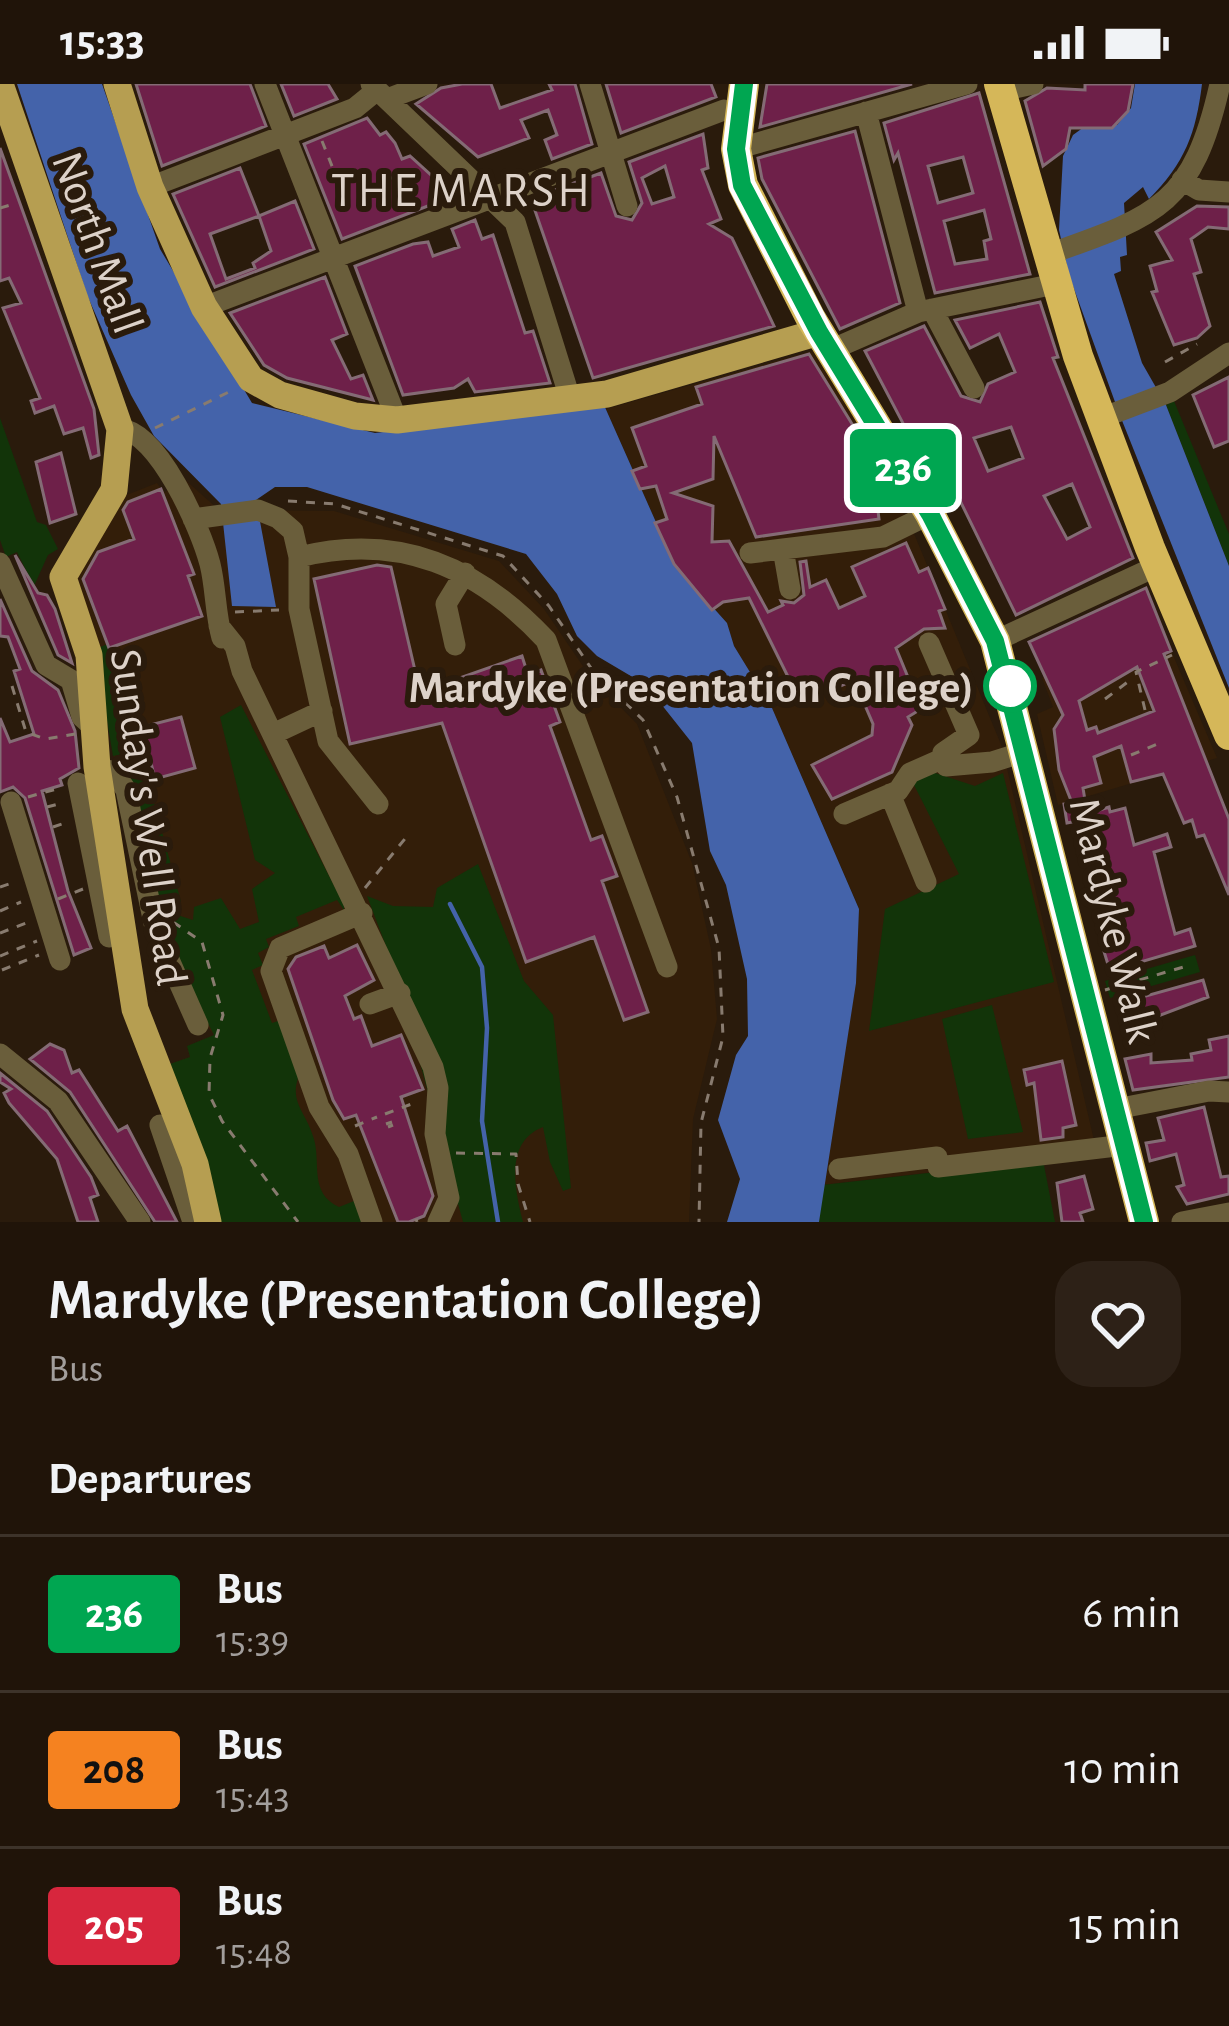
<!DOCTYPE html>
<style>
:root{--surface:#201409;--page:#2d2117;--text:#f1f3f6;--muted:#a29e9c;--line:#3d332a}
body{margin:0;font-family:"Alegreya Sans",sans-serif;background:var(--page);color:var(--text);height:100vh;display:flex;flex-direction:column;font-size:45px;white-space:nowrap}
*{box-sizing:border-box;margin:0}
p{font-size:39px;color:var(--muted)}
.icon{flex:none;width:66px;height:66px;fill:none;stroke:currentColor;stroke-width:2;stroke-linecap:round;stroke-linejoin:round}
.map{position:relative;height:1138px;overflow:hidden}
.sheet{display:flex;flex-direction:column;background:var(--surface);flex:1}
.sheet>*{flex:none}
.badge{padding:0 24px;border-radius:9px;font-size:42px;line-height:78px}
.map>.badge{position:absolute;translate:-50% -50%;box-shadow:0 0 0 6px #fff}
h2{padding:0 48px;font-size:45px;line-height:108px}
.round{display:grid;place-items:center;flex:none;width:126px;height:126px;border-radius:36px;background:var(--page)}
.summary{display:flex;align-items:center;justify-content:space-between;height:204px;padding:0 48px}
h1{font-size:57px;font-weight:600;line-height:90px}
ul{padding:0;list-style:none}
li{display:flex;align-items:center;gap:36px;height:156px;padding:0 48px;border-top:3px solid var(--line)}
li div{flex:1}
li b{display:block;font-size:45px}
li em{font-style:normal}
li .badge{min-width:132px;font-weight:700;text-align:center}
.status{display:flex;justify-content:space-between;align-items:center;height:84px;padding:0 60px;background:var(--surface);direction:ltr}
.status svg{height:33px;fill:currentColor}
.map>svg:first-child{display:block}
.built{fill:#331e09}
.green{fill:#123409}
.water{fill:#4463aa}
.lines{fill:none;stroke-linecap:round;stroke-linejoin:round}
.stream{stroke:#4463aa;stroke-width:4.5}
.building{fill:#6e2049;stroke:#846b75;stroke-width:3;fill-rule:evenodd}
.path{stroke:#887b6f;stroke-width:3;stroke-dasharray:9 9;stroke-linecap:butt}
.minor{stroke:#6a5e3b;stroke-width:21}
.major{stroke:#b69e51;stroke-width:27}
.highway{stroke:#d5b759;stroke-width:30}
.line-casing{stroke:#fff;stroke-width:27}
.line{stroke:#00a651;stroke-width:18}
.stop-dot{fill:#fff;stroke:#00a651;stroke-width:6}
.labels{text-anchor:middle;stroke-width:12;stroke-linejoin:round;paint-order:stroke}
.street-label{font-size:45px;fill:#ddd2c9;stroke:#2a1b0c}
.stop-label{font-size:45px;font-weight:bold;fill:#ddd2c9;stroke:#2a1b0c;text-anchor:end}
.neighbourhood-label{font-size:48px;letter-spacing:3px;fill:#ddd2c9;stroke:#2a1b0c}
</style>
<div class="status"><b>15:33</b><svg viewBox="0 0 49 12"><path d="M0 12V9h3v3zM5 12V6h3v6zM10 12V3h3v9zM15 12V0h3v12zM26 1h20v11H26zM47 4h2v5h-2z"/></svg></div>
<div class="map">
<svg width="1229" height="1138" viewBox="0 0 1229 1138">
<rect width="100%" height="100%" fill="#2a1b0c"/>
<path class="built" d="M819,265L915,452L1002,663L1097,1069L822,1101L856,899L859,824L772,624L734,562L727,539L675,481L606,325Z
M182,393L219,426L334,427L499,477L544,525L589,591L637,640L692,779L711,865L717,935L693,1035L689,1138H217L164,982L190,973L187,962L214,951L199,932L116,684L97,570L71,498L119,414L157,399L164,409Z
M1149,515L1217,674L1058,721L1037,630L1053,623L1042,594L1112,561Z"/>
<path class="green" d="M1174,317L1229,450V482L1166,321Z
M0,334L37,438L46,441L58,465L48,471L34,502L17,468L6,473L0,456Z
M113,558L120,602L134,600L121,607L125,629L138,627L149,700L181,818L171,829L193,836L194,823L221,814L240,845L259,838L252,805L275,789L255,776L220,633L241,621L344,821V826L337,816L296,833L299,842L266,855L269,863L258,869L263,881L252,886L272,939L284,935L302,984C286,1018 305,1024 314,1055C321,1080 309,1109 339,1123L354,1117L362,1138H217L164,982L190,973L187,962L214,951L157,838L116,684L127,680L125,670L113,672L95,565Z
M929,687L975,702L1003,689L1054,898L869,947L885,825L959,790L912,697Z
M478,780L524,897L553,931L571,1104L563,1107L550,1078L543,1043C504,1058 515,1106 523,1138H463L394,883L367,812L393,822L433,823L437,804Z
M1195,871L1200,888L1110,914L1105,897Z
M992,921L1023,1048L968,1055L942,935Z
M1043,1076L1055,1138H819L822,1101Z"/>
<path class="water" d="M17,0H102L160,165L252,319L375,349L604,321L675,481L727,539L734,562L772,624L859,825L856,899L819,1138H727L740,1095L718,1036L736,971L748,952L747,895L726,801L710,767L692,659L646,601L597,572L577,552L557,510L526,470L307,403H275L256,416L276,523L232,522L221,420L154,352L131,311L87,211Z
M1135,0H1202C1196,49 1185,79 1149,115L1143,103L1124,119L1127,171L1120,173L1121,187L1114,190L1142,279L1166,321L1229,482V604L1119,329L1069,191L1059,146L1063,72L1073,51L1084,43L1117,41L1131,24Z"/>
<g class="lines">
<path class="stream" d="M450,820L482,883L487,944L482,1037L498,1138"/>
</g>
<path class="building" d="M136,0H250L266,42L162,82Z
M281,0H328L337,15L294,32Z
M462,0H491L500,24L552,6L549,0H575L592,60L552,75L545,56L557,51L548,26L521,36L529,54L478,73L416,20L441,4Z
M606,0H711L716,13L621,49Z
M767,0H912L760,43Z
M1085,0H1133L1128,27L1112,44H1070L1066,65L1043,82L1025,17L1047,4L1085,6Z
M979,9L1030,190L935,209L898,69L894,76L884,39ZM963,73L973,109L938,119L928,82ZM984,126L991,155L984,157L987,175L955,180L944,137Z
M367,34L380,51L386,48L395,59L402,75L410,72L454,112L342,155L304,60Z
M855,47L900,219L840,245L762,95L758,74Z
M703,50L708,84L702,86L721,135L709,140L732,154L774,242L593,294L531,115L601,89L616,132L632,136L642,119L629,78ZM665,82L674,113L652,120L642,94Z
M0,64L94,325L99,371L91,374L83,344L64,350L54,322L35,329L31,317L40,314L3,224L21,219L9,194L0,197Z
M240,84L259,132L295,117L314,165L215,203L173,110ZM259,132L271,167L253,179L255,184L226,195L210,150Z
M1197,122L1229,123V145L1208,143L1191,155L1201,188L1194,190L1210,242L1197,254L1174,261L1152,208L1157,207L1150,182L1172,176L1156,148Z
M475,136L482,155L493,151L525,249L533,247L550,299L475,308L468,295L454,304L403,311L355,182L413,160L428,158L433,172L459,163L452,145Z
M325,193L347,250L332,256L351,295L363,291L373,316L287,294L264,281L230,229Z
M1040,218L1058,273L1053,274L1133,474L1016,531L923,341L907,347L865,267L924,242L961,312L980,318L988,300L1015,288L999,250L970,264L955,236ZM1011,343L1023,374L988,387L974,354ZM1072,400L1090,443L1067,455L1044,412Z
M809,270L878,382L891,425L878,427L879,435L756,453L714,352L713,395L673,409L713,422L712,458L729,457L768,528L783,521L781,517L794,519L804,511L800,478L806,477L810,503L826,496L839,524L865,512L852,483L906,459L919,488L928,484L945,525L939,527L945,544L924,545L896,564L921,625L908,633L912,641L892,688L832,715L812,681L872,651L873,640L854,596L801,619L749,514L723,518L712,526L674,480L655,439L667,435L656,402L640,405L632,387L646,382L632,344L702,320L696,303Z
M1229,293V357L1214,363L1193,311Z
M61,369L76,430L50,439L36,378Z
M161,405L194,490L188,492L202,532L109,564L83,495L98,468L134,455L123,426L128,418Z
M15,471L38,509L47,511L55,525L72,579L58,571Z
M377,481L391,483L420,608L522,572L528,591L541,586L560,638L550,642L591,756L602,752L617,792L602,797L648,928L624,936L594,853L526,878L442,639L350,660L314,495Z
M1146,504L1171,567L1164,570L1229,735V811L1204,751L1197,753L1192,736L1184,739L1163,690L1131,698L1121,662L1094,673L1101,699L1083,704L1088,735L1067,739L1064,720L1072,719L1059,686L1054,645L1063,631L1029,558ZM1137,583L1154,627L1098,649L1096,643L1087,646L1079,617Z
M0,515L32,587L58,606L75,647L79,684L60,695L62,701L42,707L68,807L91,864L74,871L25,714L13,703L0,708V634L10,658L34,650L14,587L20,585L8,553L0,552Z
M181,633L195,684L155,695L142,643Z
M1109,723L1110,728L1125,724L1134,761L1167,750L1171,763L1154,768L1163,804L1175,850L1190,845L1195,862L1110,887L1102,861L1126,854L1104,800L1109,799L1087,730Z
M357,861L374,896L345,912L354,935L361,932L372,962L401,951L423,1005L401,1013L433,1112L424,1132L409,1138H398L356,1031L344,1035L333,1016L288,885L296,873L324,862L329,874Z
M1203,896L1208,913L1124,945L1117,920Z
M1229,952V993L1133,1006L1125,975L1151,970V979L1192,976L1191,970L1211,966L1209,956Z
M50,960L64,966L72,989L79,986L118,1047L127,1042L177,1138H155L70,1008L30,975Z
M1062,977L1076,1041L1063,1044V1053L1041,1056L1034,999L1027,1001L1024,986Z
M0,989L47,1027L91,1093L98,1111L90,1114L98,1138H78L57,1075L9,1019L4,1009L11,1005L0,998Z
M1204,1023L1221,1093L1229,1092V1110L1187,1120L1177,1103L1184,1101L1176,1070L1150,1077L1146,1059L1164,1056L1158,1034Z
M1084,1092L1093,1125L1080,1129L1083,1138H1062L1057,1099Z"/>
<g class="lines">
<path class="path" d="M322,57L338,97
M384,97L415,84
M0,124L17,119
M1165,278L1197,260
M155,344L233,306
M288,417L335,420L503,472L549,522L593,587L643,636L677,713L719,864L723,953L701,1039L699,1138
M235,528L279,526
M12,602L26,648L45,655L75,650
M1105,615L1133,594
M1145,626L1136,588L1172,571
M1131,671L1160,659
M28,713L60,704
M47,723L62,719
M53,743L68,738
M0,803L15,798
M365,804L408,751
M58,815L83,805
M0,827L21,818
M173,838L202,858L223,931L210,974L209,1010L222,1037L298,1138
M0,849L26,839
M0,872L37,857
M2,886L39,871
M1105,906L1187,882
M385,1030L417,1018
M386,1040L392,1038
M355,1042L377,1033
M388,1043L393,1041
M456,1069L516,1070L518,1100L530,1138
M416,1135L417,1138"/>
<path class="minor" d="M265,0L397,336
M371,0L515,138L569,311
M590,0L627,122
M1001,7L1033,0
M387,15L427,0
M866,28L918,228
M736,65L967,0
M1182,96L1199,106L1229,108
M150,103L355,24L377,6
M1049,170C1157,132 1193,121 1220,0
M204,223L724,26L740,29
M932,225L974,304
M833,265L918,228L1055,200
M1104,333L1170,308L1229,269
M120,345C158,347 201,445 210,480C216,504 215,529 222,554
M193,435L258,426L278,434L293,447L299,473V525L328,657L378,720
M750,469L783,465
M299,473C399,448 478,483 546,556L667,883
M0,479L46,581L71,596L82,633L92,642
M790,505L783,465L883,453L930,430
M219,542L235,562L242,587L433,983L438,1004L435,1050L449,1114L438,1138
M995,557L1157,482
M929,559L969,651L943,669L946,682L992,678L1027,667
M455,561L446,520L465,489
M273,650L322,627
M97,683L114,688L126,706L155,844L198,941
M78,699L109,853
M890,710L926,798
M11,718L60,876
M844,730L898,707L910,689L944,674
M362,829L280,864L271,887L319,1023L348,1070L372,1138
M370,920L400,909
M0,970L58,1017L140,1138
M1116,1025L1209,1007L1229,1008
M160,1041L193,1138
M839,1085L937,1073L938,1083L1125,1061
M1182,1138L1229,1129"/>
<path class="major" d="M0,0L120,345L114,406L63,493L89,571L97,683L135,925L195,1080L208,1138
M117,0L150,103L204,223L251,295L280,311L355,332L397,336L607,310L819,248"/>
<path class="highway" d="M744,0L736,65L743,101L810,233L930,430L995,557L1144,1138
M999,0L1078,272L1150,464L1229,651"/>
</g>
<g class="lines">
<g class="line-casing">
<path id="line" d="M744,0L736,65L742,101L819,248L930,430L995,557L1144,1138"/>
</g>
<use href="#line" class="line"/>
</g>
<circle class="stop-dot" cx="1010" cy="602" r="24"/>
<g class="labels">
<g class="street-label">
<text transform="translate(99 158) rotate(70)" y="16">North Mall</text>
<text transform="translate(150 733) rotate(82)" y="16">Sunday's Well Road</text>
<text transform="translate(1115 836) rotate(76)" y="16">Mardyke Walk</text>
</g>
<g class="stop-label">
<text x="974" y="618">Mardyke (Presentation College)</text>
</g>
<g class="neighbourhood-label">
<text x="462" y="122">THE MARSH</text>
</g>
</g>
</svg>
<b class="badge" style="left:903px;top:384px;background:#00a651;color:#fff">236</b>
</div>
<section class="sheet">
<div class="summary"><div><h1>Mardyke (Presentation College)</h1><p>Bus</p></div><a class="round"><svg class="icon" aria-label="heart" viewBox="0 0 24 24"><path d="M12 20l-8-8c-3-5 5-10 8-4 3-6 11-1 8 4z"/></svg></a></div>
<h2>Departures</h2>
<ul>
<li><span class="badge" style="background:#00a651;color:#fff">236</span><div><b>Bus</b><p>15:39</p></div><em>6 min</em></li>
<li><span class="badge" style="background:#f58220;color:#111">208</span><div><b>Bus</b><p>15:43</p></div><em>10 min</em></li>
<li><span class="badge" style="background:#d7263d;color:#fff">205</span><div><b>Bus</b><p>15:48</p></div><em>15 min</em></li>
</ul>
</section>
